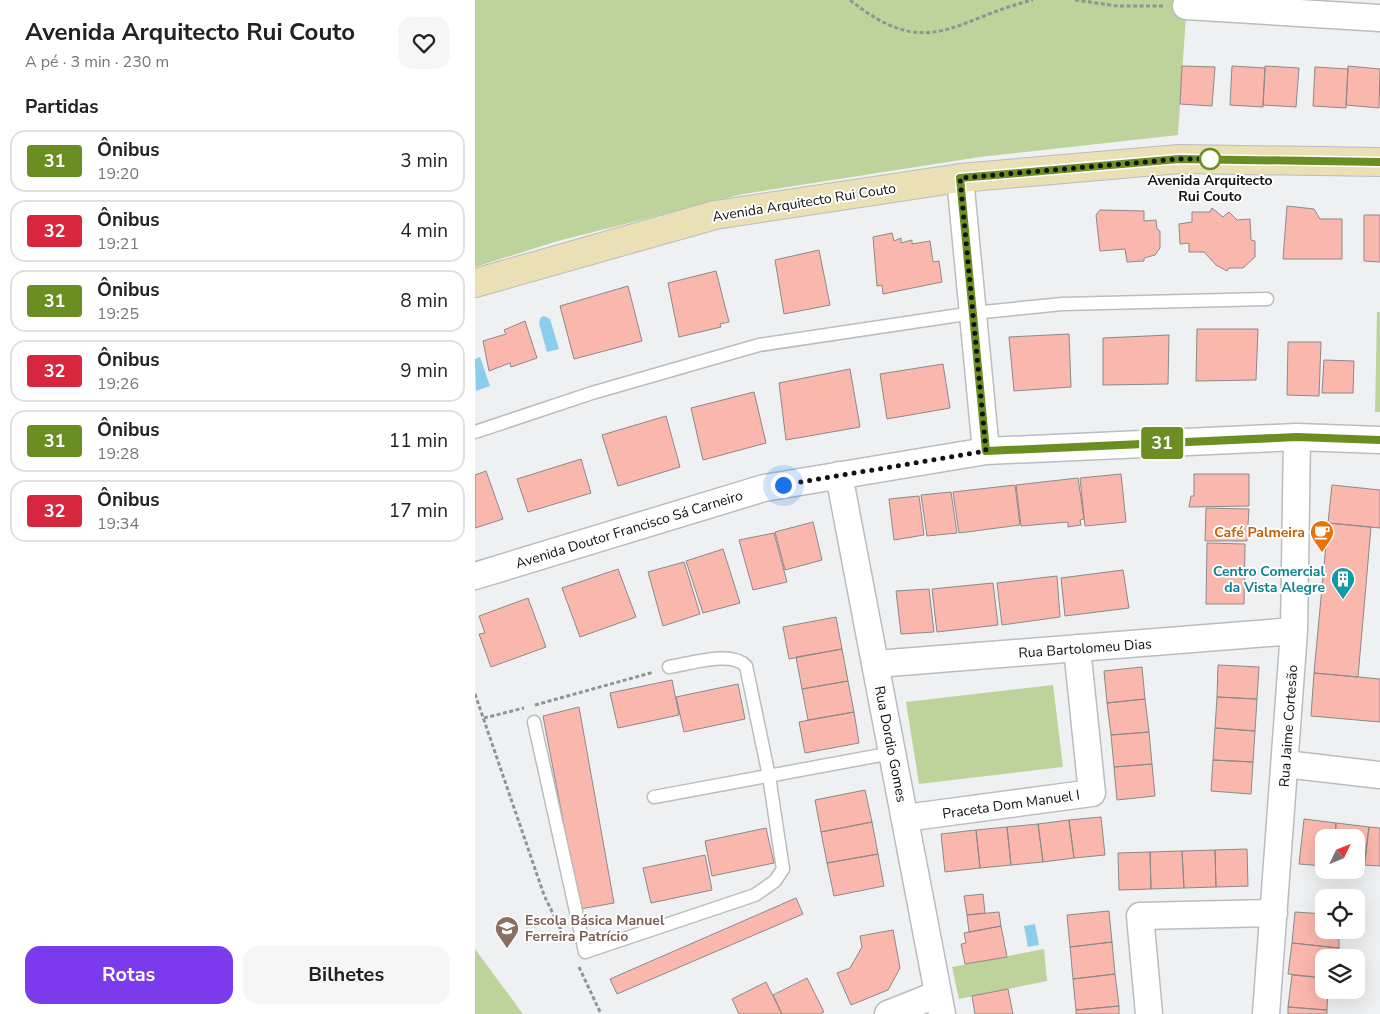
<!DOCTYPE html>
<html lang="pt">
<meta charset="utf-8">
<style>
:root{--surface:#fff;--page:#f6f6f6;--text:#222;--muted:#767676;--line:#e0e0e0;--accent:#7c3aed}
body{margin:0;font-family:"Nunito Sans",sans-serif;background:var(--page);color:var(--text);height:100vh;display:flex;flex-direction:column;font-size:19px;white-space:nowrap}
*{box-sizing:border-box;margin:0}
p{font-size:16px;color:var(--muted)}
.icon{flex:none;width:28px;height:28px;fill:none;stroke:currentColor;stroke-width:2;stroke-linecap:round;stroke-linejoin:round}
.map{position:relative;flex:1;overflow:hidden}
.panel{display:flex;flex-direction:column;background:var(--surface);width:475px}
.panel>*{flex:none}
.badge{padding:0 10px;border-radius:4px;font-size:18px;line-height:32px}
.needle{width:32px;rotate:47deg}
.fabs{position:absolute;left:840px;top:829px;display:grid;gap:10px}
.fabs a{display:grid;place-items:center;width:50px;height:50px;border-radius:10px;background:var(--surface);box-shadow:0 5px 20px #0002;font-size:25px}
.you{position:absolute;width:25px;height:25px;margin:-12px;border:4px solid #fff;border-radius:50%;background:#1a73e8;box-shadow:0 0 0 8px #1a73e833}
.map>.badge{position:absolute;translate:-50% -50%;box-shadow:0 0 0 2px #fff}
h2{padding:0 25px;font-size:19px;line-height:45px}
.round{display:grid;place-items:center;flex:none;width:52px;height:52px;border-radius:15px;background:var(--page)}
.headline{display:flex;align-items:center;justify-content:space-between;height:85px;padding:0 25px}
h1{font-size:24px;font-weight:700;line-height:38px}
.primary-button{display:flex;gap:10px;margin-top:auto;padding:10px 25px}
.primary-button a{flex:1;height:58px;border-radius:15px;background:var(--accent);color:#fff;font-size:20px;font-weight:700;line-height:58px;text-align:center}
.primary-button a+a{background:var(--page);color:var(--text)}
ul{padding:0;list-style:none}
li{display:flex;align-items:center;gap:15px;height:62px;margin:0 10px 8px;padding:0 15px;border:2px solid var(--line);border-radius:15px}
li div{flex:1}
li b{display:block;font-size:19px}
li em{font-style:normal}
li .badge{min-width:55px;font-weight:700;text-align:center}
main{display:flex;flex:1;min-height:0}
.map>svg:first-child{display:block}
.green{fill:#bed29c}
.water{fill:#8ccced}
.building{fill:#fab7ad;stroke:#8c8988}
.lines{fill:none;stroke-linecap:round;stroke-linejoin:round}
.lane-casing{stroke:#babcbe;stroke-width:15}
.street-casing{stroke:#babcbe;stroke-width:29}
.secondary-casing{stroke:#babcbe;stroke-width:30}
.path{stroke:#929394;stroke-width:3;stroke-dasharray:4 2.5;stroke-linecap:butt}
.lane{stroke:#fff;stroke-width:12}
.street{stroke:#fff;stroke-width:26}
.secondary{stroke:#eadfb5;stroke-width:28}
.line-casing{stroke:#fff;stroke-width:11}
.line{stroke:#6b8e23;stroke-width:8}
.walk{stroke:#111112;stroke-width:5;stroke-dasharray:0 9}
.stop-dot{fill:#fff;stroke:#6b8e23;stroke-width:2.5}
.labels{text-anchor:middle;stroke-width:4;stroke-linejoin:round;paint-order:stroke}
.stop-label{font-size:14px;font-weight:bold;fill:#111112;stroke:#fff}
.street-label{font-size:14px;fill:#111112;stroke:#fff}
.food-label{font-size:14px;font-weight:bold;fill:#c56008;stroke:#fff;text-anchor:end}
.culture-label{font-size:14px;font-weight:bold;fill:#0d838f;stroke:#fff;text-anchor:end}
.education-label{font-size:14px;font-weight:bold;fill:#785e54;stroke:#fff;text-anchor:start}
</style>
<main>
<section class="panel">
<div class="headline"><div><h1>Avenida Arquitecto Rui Couto</h1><p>A pé · 3 min · 230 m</p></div><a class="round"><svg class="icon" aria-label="heart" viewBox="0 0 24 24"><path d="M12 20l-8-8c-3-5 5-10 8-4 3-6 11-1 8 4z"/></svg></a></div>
<h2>Partidas</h2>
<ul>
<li><span class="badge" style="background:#6b8e23;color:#fff">31</span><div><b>Ônibus</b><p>19:20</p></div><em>3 min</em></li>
<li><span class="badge" style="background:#d7263d;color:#fff">32</span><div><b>Ônibus</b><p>19:21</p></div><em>4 min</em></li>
<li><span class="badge" style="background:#6b8e23;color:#fff">31</span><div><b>Ônibus</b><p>19:25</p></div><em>8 min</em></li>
<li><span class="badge" style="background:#d7263d;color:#fff">32</span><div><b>Ônibus</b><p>19:26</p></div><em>9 min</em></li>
<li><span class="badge" style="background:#6b8e23;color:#fff">31</span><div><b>Ônibus</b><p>19:28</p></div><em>11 min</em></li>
<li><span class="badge" style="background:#d7263d;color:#fff">32</span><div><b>Ônibus</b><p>19:34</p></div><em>17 min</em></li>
</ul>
<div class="primary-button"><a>Rotas</a><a>Bilhetes</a></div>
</section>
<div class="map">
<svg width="905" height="1014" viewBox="0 0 905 1014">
<rect width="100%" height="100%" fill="#eef0f2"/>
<path class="green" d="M0,0H712L703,135L505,157L268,194L83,241L0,267Z
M902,312H905V412H900Z
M578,685L588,767L444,784L431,702Z
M0,949L48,1014H0Z
M569,949L572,981L484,999L477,967Z"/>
<path class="water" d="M69,316L75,319L84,349L72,352L64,323L66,317Z
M5,357L15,386L1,391L0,359Z
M560,924L564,945L553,947L549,926Z"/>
<path class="building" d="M707,66L740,67L737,106L705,104Z
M757,66L790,68L788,107L755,105Z
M790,66L824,68L821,107L788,105Z
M873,66L905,69L904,108L871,105Z
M840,67L873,69L871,108L838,106Z
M812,206L839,209L845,219H867V259H808Z
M737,208L748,217L754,212L762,220L775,219L776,240L780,241V257L768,268H754L752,271L741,265L729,252H714V243L705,244L704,224L717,222V212H735Z
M625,210L669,211V221L681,220L682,229L685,231V248L680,255L669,258V261L652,262L650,249L625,251L621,215Z
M889,215H905V262L889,261Z
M417,233L419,241L426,238V243L437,240V244L455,241L458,262L464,261L467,282L408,294L407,285L402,286L398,237Z
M344,250L355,305L309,314L300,260Z
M241,271L254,322L245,324L246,327L204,337L193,283Z
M153,286L167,341L99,359L85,306Z
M50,321L62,358L36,367L35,363L14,371L8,341L31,334L29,330Z
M722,329H783L781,380L721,381Z
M594,334L596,387L539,391L534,337Z
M694,335L693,384L628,385V338Z
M813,342H846L844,396L812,395Z
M849,360L879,361L878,393H847Z
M468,364L475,408L412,419L405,374Z
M375,369L385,427L311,440L304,383Z
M279,392L291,443L228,460L216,408Z
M191,416L205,467L143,486L127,435Z
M106,459L116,493L53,512L42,479Z
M11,471L28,519L0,528V475Z
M646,474L651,522L610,526L605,478Z
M719,474H774V506L714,507L716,496H719Z
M603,478L609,519L605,520L606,525L593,527V522L546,526L541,485Z
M540,485L545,525L484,533L478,492Z
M857,485L905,490V528L853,523Z
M476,492L482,533L452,536L446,495Z
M444,496L449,535L419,540L414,499Z
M731,508L774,509L772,541H730Z
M338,522L347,560L310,570L300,532Z
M853,523L896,527L883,677L839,673Z
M299,533L312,582L278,590L264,540Z
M732,543L770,544L769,604H731Z
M248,549L265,603L228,613L211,561Z
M209,562L225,614L188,626L173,572Z
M143,569L161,617L105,637L87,588Z
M648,570L654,608L590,616L586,578Z
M582,576L585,617L527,625L522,583Z
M518,583L523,625L462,632L457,589Z
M454,589L459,632L426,634L421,591Z
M53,598L71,647L16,667L4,634L10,633L4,616Z
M361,617L367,649L314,659L308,627Z
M367,649L373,681L327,689L321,657Z
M743,665L784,667L782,699L742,697Z
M667,667L670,699L632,703L629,671Z
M839,673L905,679V722L836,716Z
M197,680L204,715L143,728L135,693Z
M373,681L379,712L333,720L327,689Z
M263,684L270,719L209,732L201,697Z
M742,697L782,699L780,731L740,728Z
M670,699L674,732L636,735L632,703Z
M104,707L139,903L105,909L68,716Z
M379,712L384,743L330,753L324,722Z
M740,728L780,731L778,762L738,760Z
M674,732L677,764L639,767L636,735Z
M738,760L778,762L776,794L736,791Z
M677,764L680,796L642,800L639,767Z
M390,790L397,822L346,832L340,800Z
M626,817L630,855L599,858L594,820Z
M829,819L861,823L860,838H849V866L824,864Z
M594,820L599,858L568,862L563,824Z
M397,822L403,854L352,863L346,832Z
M861,823L894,827L889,871L881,870V838H860Z
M563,824L568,862L536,865L532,827Z
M532,827L536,865L505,868L501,830Z
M894,827L905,828V866L889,865Z
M291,828L299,863L237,876L230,841Z
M501,830L505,868L470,872L466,834Z
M772,849L773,886L741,887L740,850Z
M740,850L741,887L709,888L707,851Z
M707,851L709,888L676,889L675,852Z
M675,852L676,889L644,890L643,853Z
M403,854L409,886L359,896L352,863Z
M230,855L237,890L176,903L168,868Z
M508,894L510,913L492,915L489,896Z
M321,898L328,914L142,994L135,979Z
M634,911L637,942L595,947L592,915Z
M524,912L526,926L494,932L492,915Z
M820,912L849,914V930H864V948L817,943Z
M526,926L532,957L490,964L486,944L491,943L489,933Z
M418,930L425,968L413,990L376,1005L362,973L375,968L387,947L385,936Z
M637,942L640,974L598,979L595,947Z
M817,943L864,948L862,958H849V978L813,974Z
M640,974L644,1006L601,1010L598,979Z
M817,975L849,978V990H853L852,1010L813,1007Z
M332,978L349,1012L344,1014H307L298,995Z
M291,982L307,1014H264L257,999Z
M533,989L538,1014H500L497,996Z
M644,1006V1014H601V1010Z
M813,1007L852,1010V1014H813Z"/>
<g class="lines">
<g class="lane-casing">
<path id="lane" d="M0,432L117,393L284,345L498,313L587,304L792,299
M59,722L110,952L280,895L300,881L308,869L294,776L271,666C256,650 215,664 194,667
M179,797L417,753"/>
</g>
<g class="street-casing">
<path id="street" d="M711,6L905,18
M485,178L511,451
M364,475L467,1014
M0,576L289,488L511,451L822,437L905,440
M401,664L819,631
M810,764L905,775
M430,818L617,793L602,648
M413,1014L463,994
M674,1014L665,916L799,913
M791,1014L819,631L822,437"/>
</g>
<g class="secondary-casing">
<path id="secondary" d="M0,283L240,215L485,178L704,159L905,162"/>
</g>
<path class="path" d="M375,0C454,63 478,19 558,0
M600,0L643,6H688
M0,694L69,895L86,930
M60,705L179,672
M9,718L49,708
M104,967L126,1014"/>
<use href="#lane" class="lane"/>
<use href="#street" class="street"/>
<use href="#secondary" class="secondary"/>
</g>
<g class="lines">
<g class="line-casing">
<path id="line" d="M905,162L704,159L485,178L511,451L822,437L905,440"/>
</g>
<use href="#line" class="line"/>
<path class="walk" d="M308,485L511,451L485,178L704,159H735"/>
</g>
<defs>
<g id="cafe-pin" transform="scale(1.25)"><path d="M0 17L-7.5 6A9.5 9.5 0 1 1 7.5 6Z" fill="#e8710a" stroke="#fff"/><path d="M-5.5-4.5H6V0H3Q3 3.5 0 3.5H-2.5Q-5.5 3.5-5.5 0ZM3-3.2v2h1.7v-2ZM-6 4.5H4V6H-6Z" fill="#fff"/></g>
<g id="building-pin" transform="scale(1.25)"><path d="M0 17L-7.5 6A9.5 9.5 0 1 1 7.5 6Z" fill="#0f9aa8" stroke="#fff"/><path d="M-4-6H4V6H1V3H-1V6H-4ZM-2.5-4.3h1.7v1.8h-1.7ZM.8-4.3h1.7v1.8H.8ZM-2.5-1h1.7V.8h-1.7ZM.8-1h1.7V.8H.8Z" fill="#fff"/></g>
<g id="school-pin" transform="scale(1.25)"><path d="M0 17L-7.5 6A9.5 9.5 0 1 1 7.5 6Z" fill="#8d6e63" stroke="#fff"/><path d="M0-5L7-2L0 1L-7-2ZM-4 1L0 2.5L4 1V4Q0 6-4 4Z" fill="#fff"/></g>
</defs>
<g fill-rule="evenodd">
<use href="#cafe-pin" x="847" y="532"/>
<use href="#building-pin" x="868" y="579"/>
<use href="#school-pin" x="32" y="928"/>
</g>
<circle class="stop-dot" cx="735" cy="159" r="10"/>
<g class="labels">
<g class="stop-label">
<text x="735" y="185">Avenida Arquitecto<tspan x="735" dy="16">Rui Couto</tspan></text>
</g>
<g class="street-label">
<text transform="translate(329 202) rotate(-9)" y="5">Avenida Arquitecto Rui Couto</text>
<text transform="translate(154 529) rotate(-17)" y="5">Avenida Doutor Francisco Sá Carneiro</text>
<text transform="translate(610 648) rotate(-4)" y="5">Rua Bartolomeu Dias</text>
<text transform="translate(813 726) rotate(-86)" y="5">Rua Jaime Cortesão</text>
<text transform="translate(416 744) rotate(79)" y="5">Rua Dordio Gomes</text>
<text transform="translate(536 804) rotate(-8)" y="5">Praceta Dom Manuel I</text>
</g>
<g class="food-label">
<text x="830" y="537">Café Palmeira</text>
</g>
<g class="culture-label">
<text x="850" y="576">Centro Comercial<tspan x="850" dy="16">da Vista Alegre</tspan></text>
</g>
<g class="education-label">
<text x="50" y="925">Escola Básica Manuel<tspan x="50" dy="16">Ferreira Patrício</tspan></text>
</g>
</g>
</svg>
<div class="fabs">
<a><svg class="needle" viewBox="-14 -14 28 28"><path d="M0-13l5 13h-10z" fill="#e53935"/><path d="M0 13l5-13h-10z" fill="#767676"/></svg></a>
<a><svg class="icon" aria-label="locate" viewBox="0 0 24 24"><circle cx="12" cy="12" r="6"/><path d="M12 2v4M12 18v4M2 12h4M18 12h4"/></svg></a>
<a><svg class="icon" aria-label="layers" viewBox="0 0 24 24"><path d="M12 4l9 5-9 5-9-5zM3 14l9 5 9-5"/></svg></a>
</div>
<div class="you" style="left:308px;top:485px"></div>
<b class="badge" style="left:687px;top:443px;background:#6b8e23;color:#fff">31</b>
</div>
</main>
